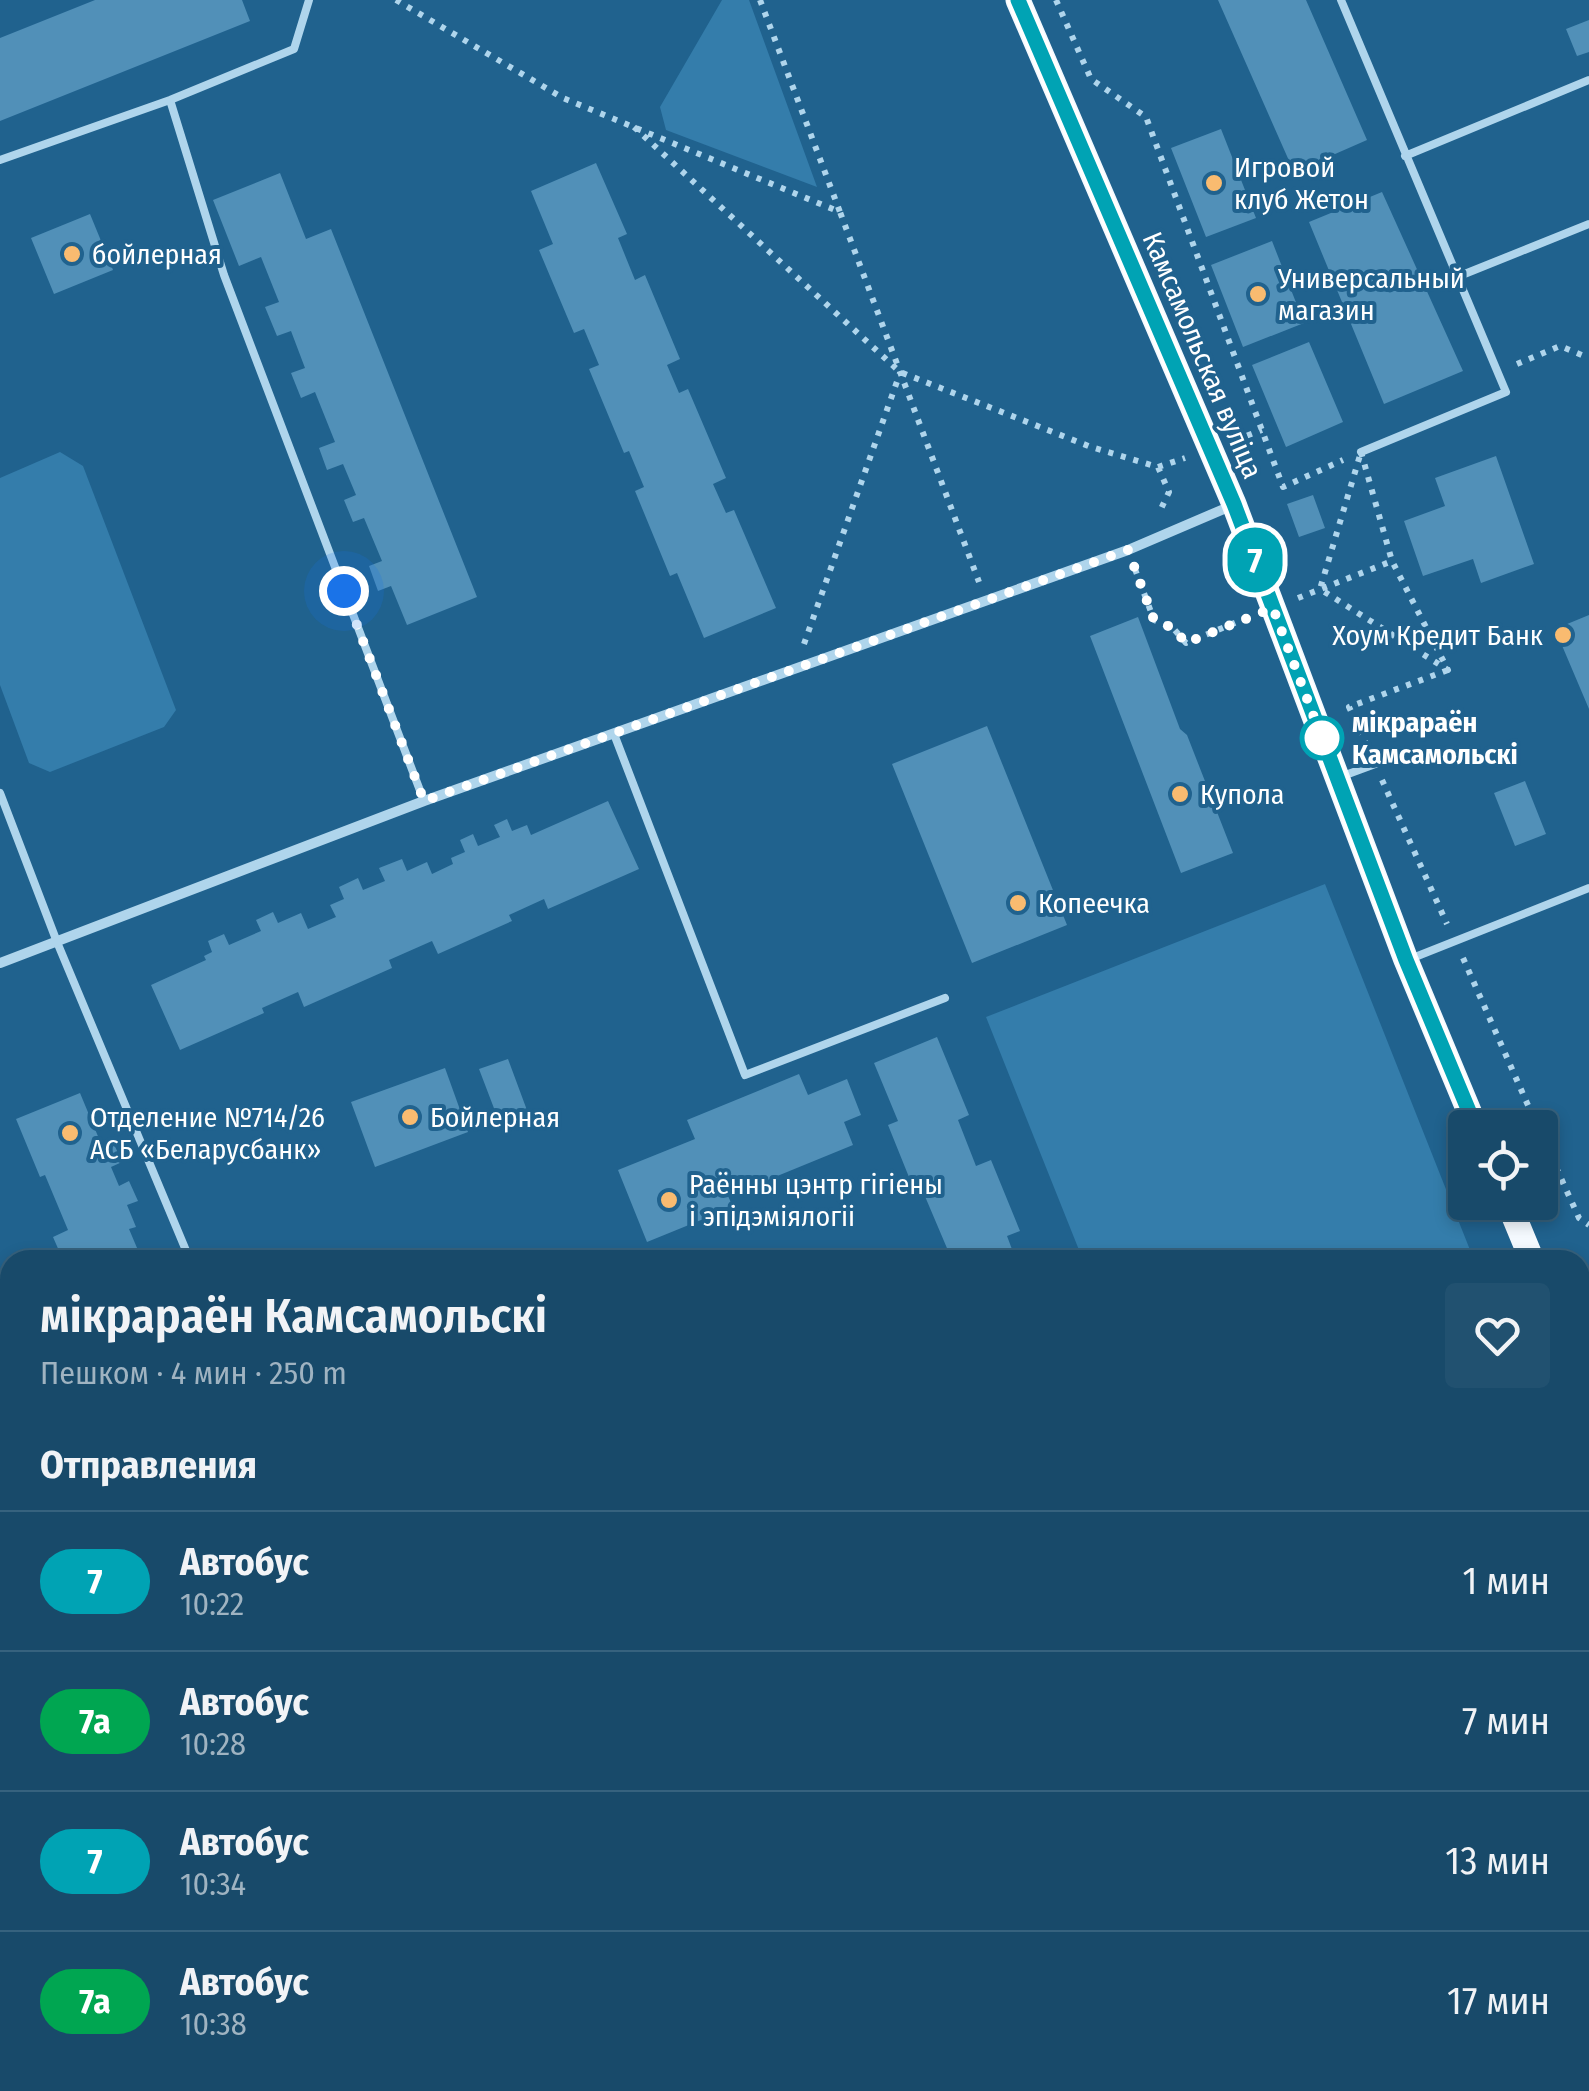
<!DOCTYPE html>
<html lang="ru">
<meta charset="utf-8">
<style>
:root{--surface:#184a6a;--page:#215170;--text:#f1f3f6;--muted:#9fb3c1;--line:#36627e}
body{margin:0;font-family:"Fira Sans Condensed",sans-serif;background:var(--page);color:var(--text);height:100vh;display:flex;flex-direction:column;font-size:38px;white-space:nowrap}
*{box-sizing:border-box;margin:0}
p{font-size:32px;color:var(--muted)}
.icon{flex:none;width:55px;height:55px;fill:none;stroke:currentColor;stroke-width:2;stroke-linecap:round;stroke-linejoin:round}
.map{position:relative;flex:1;overflow:hidden}
.panel{position:absolute;left:0px;top:1250px;width:1590px;height:842px;display:flex;flex-direction:column;background:var(--surface);border-radius:30px 30px 0 0;box-shadow:0 5px 15px #0003,0 0 0 2px var(--line)}
.panel>*{flex:none}
.badge{padding:0 20px;border-radius:32px;font-size:35px;line-height:65px}
.tools{position:absolute;left:1448px;top:1110px;display:grid;gap:20px}
.tools a{display:grid;place-items:center;width:110px;height:110px;border-radius:10px;background:var(--surface);box-shadow:0 5px 15px #0003,0 0 0 2px var(--line);font-size:50px}
.you{position:absolute;width:50px;height:50px;margin:-25px;border:8px solid #fff;border-radius:50%;background:#1a73e8;box-shadow:0 0 0 15px #1a73e833}
.map>.badge{position:absolute;translate:-50% -50%;box-shadow:0 0 0 5px #fff}
h2{padding:0 40px;font-size:38px;line-height:90px}
.round{display:grid;place-items:center;flex:none;width:105px;height:105px;border-radius:10px;background:var(--page)}
.overview{display:flex;align-items:center;justify-content:space-between;height:170px;padding:0 40px}
h1{font-size:48px;font-weight:600;line-height:75px}
ul{padding:0;list-style:none}
li{display:flex;align-items:center;gap:30px;height:140px;padding:0 40px;border-top:2px solid var(--line)}
li div{flex:1}
li b{display:block;font-size:38px}
li em{font-style:normal}
li .badge{min-width:110px;font-weight:700;text-align:center}
.map>svg:first-child{display:block}
.green{fill:#347dab}
.building{fill:#5190b8}
.lines{fill:none;stroke-linecap:round;stroke-linejoin:round}
.path{stroke:#afd5ec;stroke-width:6;stroke-dasharray:5 8;stroke-linecap:butt}
.service{stroke:#afd5ec;stroke-width:8}
.minor{stroke:#afd5ec;stroke-width:10}
.primary{stroke:#f5faff;stroke-width:25}
.line-casing{stroke:#fff;stroke-width:22}
.line{stroke:#00a3b4;stroke-width:15}
.walk{stroke:#fff;stroke-width:10;stroke-dasharray:0 18}
.poi-dot{fill:#f9bb70;stroke:#20628e;stroke-width:4}
.stop-dot{fill:#fff;stroke:#00a3b4;stroke-width:5}
.labels{text-anchor:middle;stroke-width:8;stroke-linejoin:round;paint-order:stroke}
.poi-label{font-size:28px;fill:#fff;stroke:#20628e;text-anchor:start}
.street-label{font-size:28px;fill:#fff;stroke:#20628e}
.stop-label{font-size:28px;font-weight:bold;fill:#fff;stroke:#20628e;text-anchor:start}
</style>
<div class="map">
<svg width="1589" height="2091" viewBox="0 0 1589 2091">
<rect width="100%" height="100%" fill="#20628e"/>
<path class="green" d="M722,0H749L817,187L666,130L660,107Z
M60,452L83,466L176,710L164,727L50,772L29,763L0,685V478Z
M1325,884L1474,1260H1083L986,1017Z"/>
<path class="building" d="M95,0H242L250,21L0,121V38Z
M1218,0H1306L1367,140L1294,172Z
M1589,20V52L1577,56L1566,29Z
M1221,129L1256,218L1206,237L1171,148Z
M596,163L627,234L618,238L635,280L645,275L680,359L667,365L679,393L688,389L726,478L713,484L726,513L734,510L776,608L704,638L677,573L670,576L635,491L644,487L629,451L624,453L589,369L599,365L584,329L574,333L539,250L553,244L531,191Z
M280,173L306,239L331,229L477,597L407,625L391,586L378,591L369,566L382,561L364,518L353,522L344,500L356,495L343,464L327,470L319,448L335,442L315,392L301,398L291,373L305,368L291,331L277,336L265,307L279,302L261,257L239,266L213,200Z
M1382,192L1463,371L1384,404L1309,222Z
M90,214L113,270L54,294L31,238Z
M1272,241L1304,323L1243,347L1211,265Z
M1309,342L1343,422L1286,447L1252,365Z
M1496,456L1534,564L1481,583L1473,559L1423,576L1404,521L1445,506L1435,478Z
M1313,495L1325,528L1299,537L1287,504Z
M1589,615V709L1555,629Z
M1138,617L1180,729L1187,735L1233,853L1181,873L1090,636Z
M987,726L1067,925L972,963L892,764Z
M1525,781L1546,834L1515,846L1494,793Z
M608,801L639,869L548,909L544,899L509,915L512,921L438,954L432,941L389,960L392,968L304,1007L298,992L262,1008L264,1013L180,1050L151,985L206,960L204,956L212,952L208,941L224,934L229,945L261,931L256,920L273,912L278,923L301,913L308,929L336,917L330,905L344,899L339,887L358,878L363,890L385,881L379,868L402,859L407,871L427,862L432,874L453,864L451,858L465,852L460,840L473,834L478,846L500,837L494,825L507,819L512,831L527,825L531,835Z
M937,1037L969,1115L958,1120L976,1166L991,1160L1020,1231L1007,1236L1016,1260H952L924,1194L917,1197L888,1125L898,1121L874,1063Z
M508,1059L528,1113L500,1124L479,1069Z
M445,1068L468,1132L375,1167L351,1102Z
M799,1074L808,1095L847,1079L861,1115L844,1122L853,1145L728,1196L733,1207L647,1242L618,1170L695,1139L687,1120Z
M80,1093L102,1146L113,1142L122,1162L111,1167L119,1186L129,1181L138,1201L127,1205L136,1227L129,1229L140,1255L146,1252L150,1260H63L53,1237L68,1230L45,1175L40,1177L16,1119Z
M0,1764L5,1775L10,1773V1841L0,1845Z
M1589,1771V1847L1580,1851V1775Z
M10,2055V2082H64L68,2091H0V2060Z
M187,2082H264L245,2091H191Z
M405,2082H509L513,2091H409Z
M1100,2082H1189L1192,2091H1104Z"/>
<g class="lines">
<path class="path" d="M396,0L563,98L840,212L979,582
M760,0L840,212
M1056,0L1091,79L1146,117L1283,487L1343,460
M634,127L900,372L1091,447L1158,467L1169,492L1160,511
M1517,364L1560,346L1589,358
M1235,440L1262,430
M1361,452L1392,561L1448,670L1320,589Z
M1158,467L1185,458
M1135,569L1154,620L1173,628L1186,643L1249,617
M1298,598L1392,561
M804,644L900,373
M1367,746L1349,707L1448,670
M1382,780L1447,924
M1463,958L1538,1128
M1540,1132L1579,1218L1589,1225"/>
<path class="service" d="M1341,0L1506,392L1361,452
M170,100L224,275L424,801
M1405,156L1589,80
M0,160L170,100L294,49L309,0
M1457,277L1589,224
M614,734L745,1075L945,998
M1340,777L1397,756
M0,793L57,942L190,1260
M1410,959L1589,888
M0,1712L10,1708
M318,2082L322,2091
M1042,2082L1046,2091
M121,2091L129,2082
M787,2091L788,2086L798,2082"/>
<path class="minor" d="M0,963L424,801L1128,550L1231,506"/>
<path class="primary" d="M1018,0L1234,504L1406,960L1476,1128
M1508,1202L1532,1260
M1580,1373L1589,1395"/>
</g>
<g class="lines">
<g class="line-casing">
<path id="line" d="M1018,0L1234,504L1406,960L1476,1128"/>
</g>
<use href="#line" class="line"/>
<path class="walk" d="M344,591L424,801L1128,550L1154,620L1173,628L1186,643L1273,608L1324,744L1322,738"/>
</g>
<g class="poi-dot">
<circle cx="1214" cy="183" r="10"/>
<circle cx="72" cy="254" r="10"/>
<circle cx="1258" cy="294" r="10"/>
<circle cx="1563" cy="635" r="10"/>
<circle cx="1180" cy="794" r="10"/>
<circle cx="1018" cy="903" r="10"/>
<circle cx="410" cy="1117" r="10"/>
<circle cx="70" cy="1133" r="10"/>
<circle cx="669" cy="1200" r="10"/>
</g>
<circle class="stop-dot" cx="1322" cy="738" r="20"/>
<g class="labels">
<g class="poi-label">
<text x="1234" y="177">Игровой<tspan x="1234" dy="32">клуб Жетон</tspan></text>
<text x="92" y="264">бойлерная</text>
<text x="1278" y="288">Универсальный<tspan x="1278" dy="32">магазин</tspan></text>
<text x="1543" y="645" text-anchor="end">Хоум Кредит Банк</text>
<text x="1200" y="804">Купола</text>
<text x="1038" y="913">Копеечка</text>
<text x="90" y="1127">Отделение №714/26<tspan x="90" dy="32">АСБ «Беларусбанк»</tspan></text>
<text x="430" y="1127">Бойлерная</text>
<text x="689" y="1194">Раённы цэнтр гігіены<tspan x="689" dy="32">і эпідэміялогіі</tspan></text>
</g>
<g class="street-label">
<text transform="translate(1203 355) rotate(67)" y="10">Камсамольская вуліца</text>
</g>
<g class="stop-label">
<text x="1352" y="732">мікрараён<tspan x="1352" dy="32">Камсамольскі</tspan></text>
</g>
</g>
</svg>
<div class="tools">
<a><svg class="icon" aria-label="locate" viewBox="0 0 24 24"><circle cx="12" cy="12" r="6"/><path d="M12 2v4M12 18v4M2 12h4M18 12h4"/></svg></a>
</div>
<div class="you" style="left:344px;top:591px"></div>
<b class="badge" style="left:1255px;top:560px;background:#00a3b4;color:#fff">7</b>
<section class="panel">
<div class="overview"><div><h1>мікрараён Камсамольскі</h1><p>Пешком · 4 мин · 250 m</p></div><a class="round"><svg class="icon" aria-label="heart" viewBox="0 0 24 24"><path d="M12 20l-8-8c-3-5 5-10 8-4 3-6 11-1 8 4z"/></svg></a></div>
<h2>Отправления</h2>
<ul>
<li><span class="badge" style="background:#00a3b4;color:#fff">7</span><div><b>Автобус</b><p>10:22</p></div><em>1 мин</em></li>
<li><span class="badge" style="background:#00a651;color:#fff">7а</span><div><b>Автобус</b><p>10:28</p></div><em>7 мин</em></li>
<li><span class="badge" style="background:#00a3b4;color:#fff">7</span><div><b>Автобус</b><p>10:34</p></div><em>13 мин</em></li>
<li><span class="badge" style="background:#00a651;color:#fff">7а</span><div><b>Автобус</b><p>10:38</p></div><em>17 мин</em></li>
</ul>
</section>
</div>
